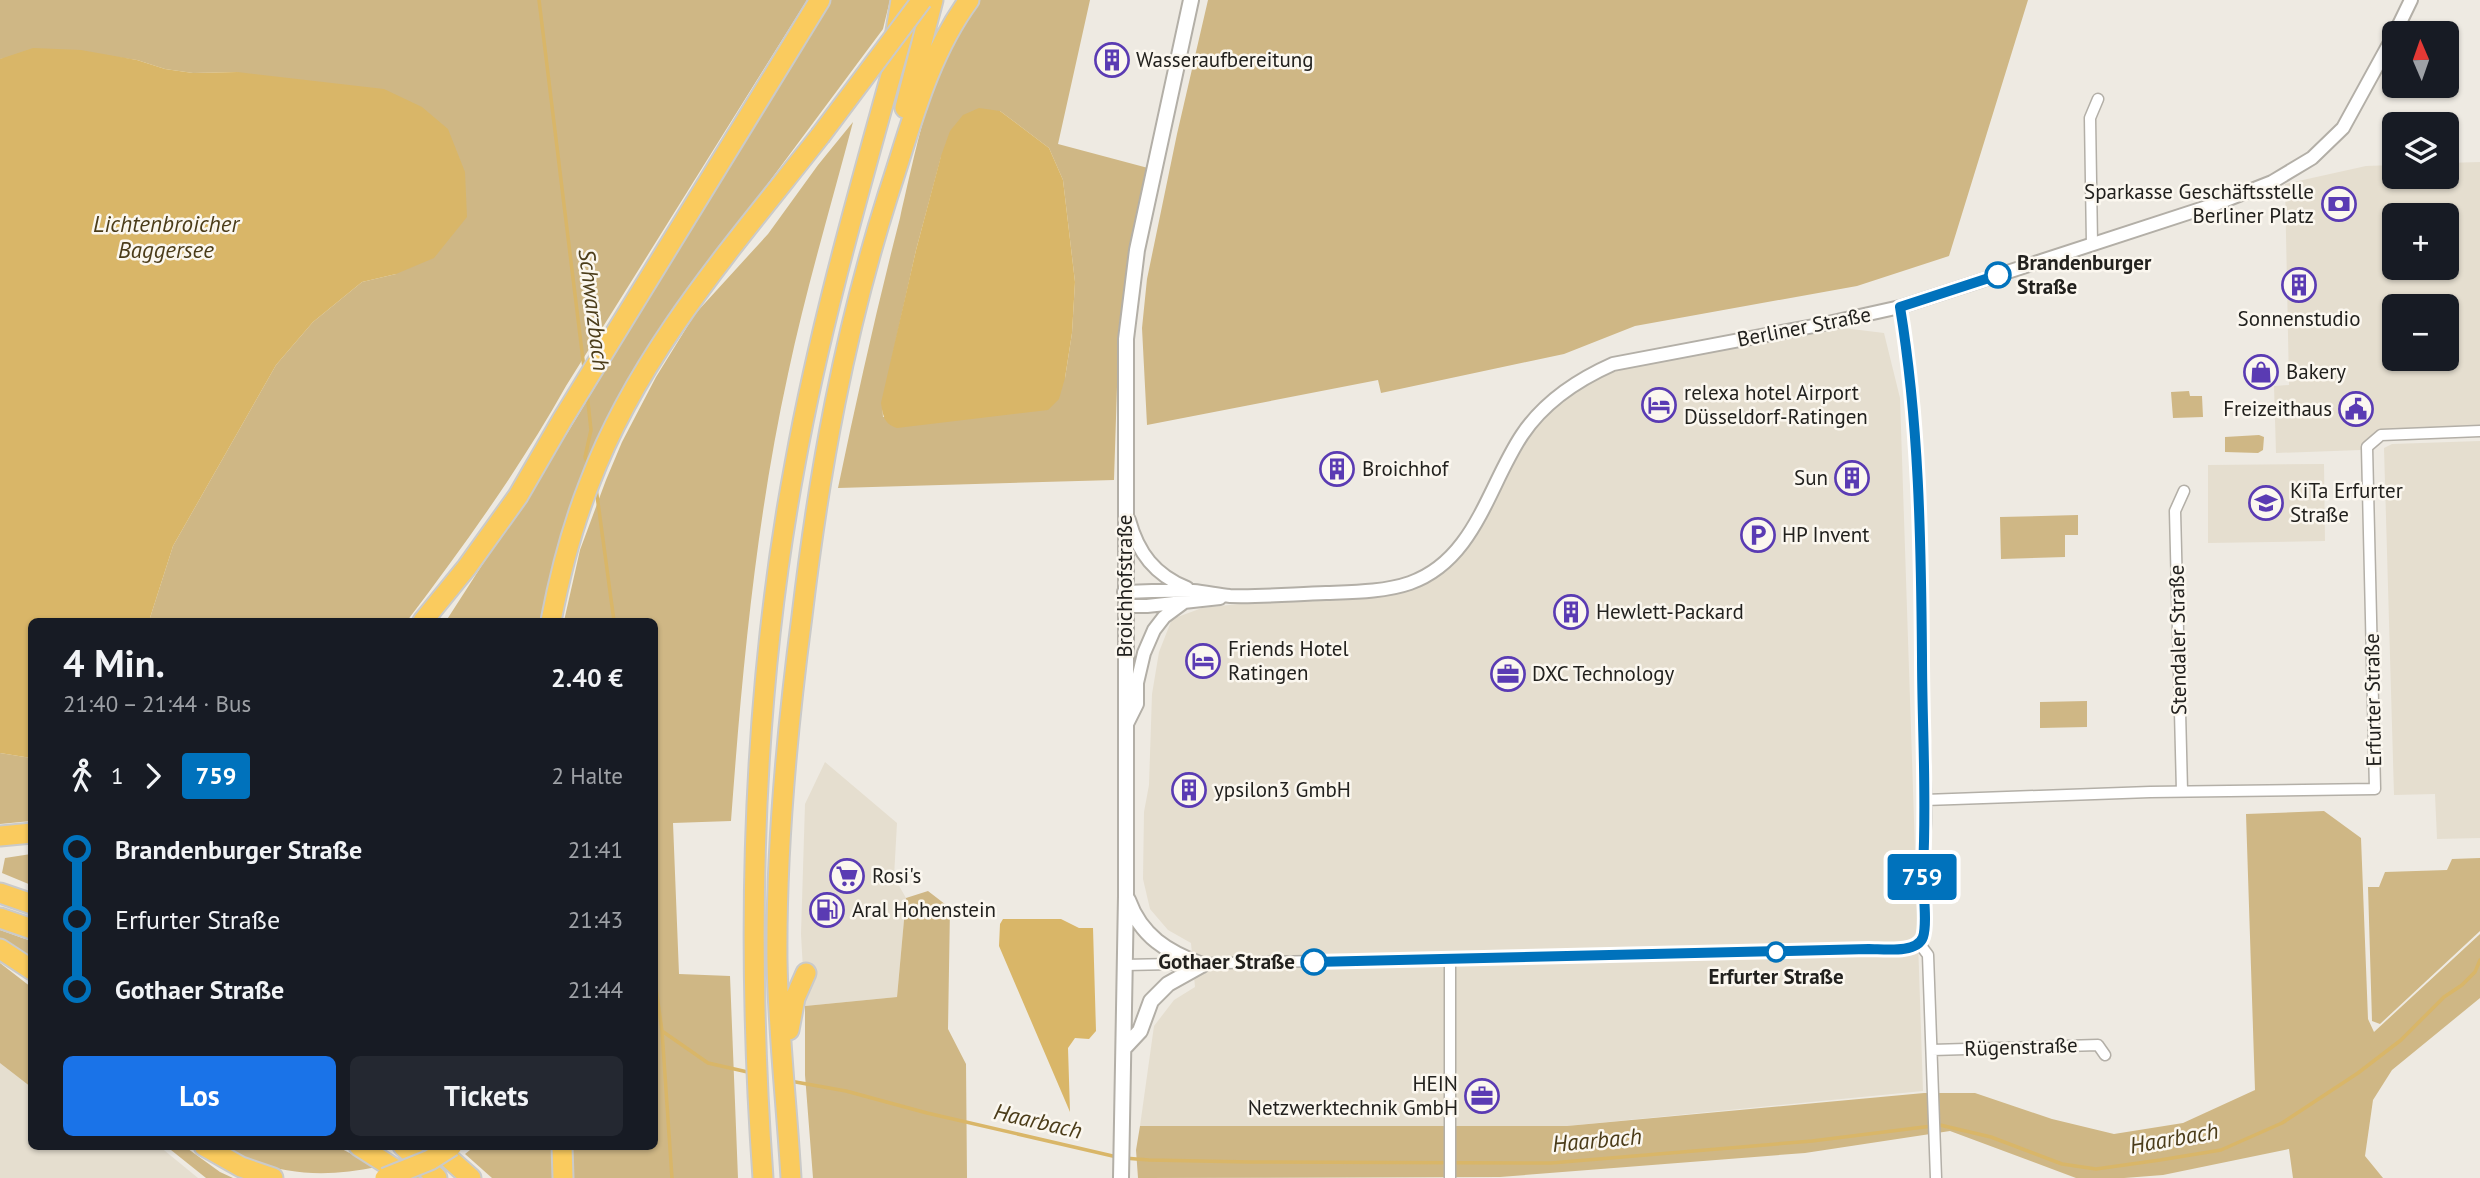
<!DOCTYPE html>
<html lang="de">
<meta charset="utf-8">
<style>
:root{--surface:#171b24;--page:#242831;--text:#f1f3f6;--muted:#9ea1a6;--accent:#1a73e8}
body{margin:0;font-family:"PT Sans",sans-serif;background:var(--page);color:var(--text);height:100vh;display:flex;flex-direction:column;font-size:26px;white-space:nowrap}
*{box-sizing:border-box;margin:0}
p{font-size:23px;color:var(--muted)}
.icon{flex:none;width:38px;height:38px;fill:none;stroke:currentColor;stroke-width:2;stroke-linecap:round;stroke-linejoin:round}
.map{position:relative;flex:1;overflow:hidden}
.side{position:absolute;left:28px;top:618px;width:630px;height:532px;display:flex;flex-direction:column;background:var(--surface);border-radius:10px;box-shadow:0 2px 5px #0004}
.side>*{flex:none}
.badge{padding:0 14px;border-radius:5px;font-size:24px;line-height:46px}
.needle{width:46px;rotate:358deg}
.buttons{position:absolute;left:2382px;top:21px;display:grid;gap:14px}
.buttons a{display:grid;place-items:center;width:77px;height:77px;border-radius:10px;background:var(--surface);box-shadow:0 2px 5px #0004;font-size:35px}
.map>.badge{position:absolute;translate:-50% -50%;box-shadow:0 0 0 4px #fff}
.legs{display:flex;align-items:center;gap:10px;height:77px;padding:0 35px;font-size:23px}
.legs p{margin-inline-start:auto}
.overview{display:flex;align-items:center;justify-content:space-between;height:119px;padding:0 35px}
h1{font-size:38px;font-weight:700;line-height:52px}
.cta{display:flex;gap:14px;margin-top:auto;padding:14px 35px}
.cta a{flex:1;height:80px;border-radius:10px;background:var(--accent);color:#fff;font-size:28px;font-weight:700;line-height:80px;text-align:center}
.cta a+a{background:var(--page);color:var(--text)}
ul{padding:0 35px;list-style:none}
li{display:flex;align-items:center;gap:24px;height:70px;font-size:26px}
li i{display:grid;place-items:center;width:10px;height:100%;margin:0 9px;background:currentColor}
li i::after{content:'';width:18px;height:18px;margin:-9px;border:5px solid;border-radius:50%;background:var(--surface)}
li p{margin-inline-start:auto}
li:first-child i{background:linear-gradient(#0000 50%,currentColor 0)}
li:last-child i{background:linear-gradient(currentColor 50%,#0000 0)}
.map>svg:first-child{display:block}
.built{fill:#e5decf;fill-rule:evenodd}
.green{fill:#cfb785;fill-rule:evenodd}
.water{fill:#d9b668}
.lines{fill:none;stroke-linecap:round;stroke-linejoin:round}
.stream{stroke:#d9b668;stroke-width:3.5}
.minor-casing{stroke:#b3afa7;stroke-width:13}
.tertiary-casing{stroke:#b3afa7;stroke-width:16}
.secondary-casing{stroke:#b3afa7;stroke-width:18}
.motorway-casing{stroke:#cacac9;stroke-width:23}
.minor{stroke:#fff;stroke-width:10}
.tertiary{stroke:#fff;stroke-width:12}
.secondary{stroke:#fff;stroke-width:14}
.motorway{stroke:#facb5e;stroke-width:19}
.motorway-bridge-casing{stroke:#cacac9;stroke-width:23;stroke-linecap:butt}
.motorway-bridge{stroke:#facb5e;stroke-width:19}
.line-1-casing{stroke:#fff;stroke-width:16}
.line-1{stroke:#0072bc;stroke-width:10}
.stop-1-dot{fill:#fff;stroke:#0072bc;stroke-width:3.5}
.labels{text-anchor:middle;stroke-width:5;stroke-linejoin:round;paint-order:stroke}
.poi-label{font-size:21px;fill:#22211e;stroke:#fbf7ef;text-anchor:start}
.stop-label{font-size:21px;font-weight:bold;fill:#22211e;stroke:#fbf7ef;text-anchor:start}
.street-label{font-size:21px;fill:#22211e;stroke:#fbf7ef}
.water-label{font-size:23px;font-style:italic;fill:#4b3c19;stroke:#fbf7ef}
</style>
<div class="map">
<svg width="2480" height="1178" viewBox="0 0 2480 1178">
<rect width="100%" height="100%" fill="#eeeae2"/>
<path class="built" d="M2480,162V434L2381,437L2361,450L2276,453L2274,386L2289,385L2285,184L2366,166L2394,165V177H2446L2447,163ZM2394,215H2446V268H2394ZM2394,306H2446V359H2394Z
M1819,325L1884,333L1900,398L1923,1091L1567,1126H1140L1154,1026L1174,1000L1195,987L1191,943L1168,930L1150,909L1143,879L1144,812L1149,785L1152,694L1159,652L1172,619L1202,608L1392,587L1449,560L1523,434L1585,376Z
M2480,441V838L2437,839L2435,794L2394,795L2384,448L2392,444Z
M2324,464L2325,541L2208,543V465Z
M825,762L897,823L894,877L906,898L897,997L805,1006L801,934L805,804Z
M0,986L31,1012L32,1146H159L198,1178H0Z"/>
<path class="green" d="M0,0H807L566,386C520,468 464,546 407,621H149L173,546L276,365L313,322L362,282L396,274L237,72L193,73L165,69L137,60L71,51L0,59Z
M828,0H890L883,29L679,303L603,428L584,470L559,542L542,621H446L568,432Z
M980,0H1090L1058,144L1148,168L1119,325L1114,480L838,488C857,397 877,307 900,218C916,151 933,53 980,0ZM1000,111L1049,148L1063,180L1075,282L1072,333L1065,378L883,417L882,403L916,250L941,157Z
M1208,0H2028L1949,256L1857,286L1635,326L1564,354L1381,393L1378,380L1147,425L1142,328L1147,279L1177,134Z
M853,122C831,206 806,289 788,374C756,521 742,671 731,821L673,823L679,974L730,976L738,1178H573L570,1146H654V621H564L580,550L606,480L622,442L656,377L695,314L768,234L818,165Z
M2189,391L2190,396H2202L2203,417L2173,418L2171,392Z
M2259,435L2264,437L2263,450L2258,453L2225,452V437Z
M2078,515V535H2065V557L2001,559L2000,517Z
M2087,701V727L2040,728V702Z
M0,753L31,758V821L0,824Z
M2324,811L2361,838L2368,1019L2374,1032L2480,934V998L2392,1070L2373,1100L2365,1156L2383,1178H2293L2289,1149L2163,1175L2124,1178H2076L1950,1131L1805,1153L1500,1177L1138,1178L1136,1150L1140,1126H1567L1924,1093H1975L2052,1119L2114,1134L2183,1123L2255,1090L2246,814Z
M31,854V885L2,873L5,858Z
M2480,858V931L2380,1024L2372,1021L2368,887H2379L2385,872L2447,870L2452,859Z
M928,891L950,908L948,1029L966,1064L967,1178H813L805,1075V1006L897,997L906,898Z
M0,930L31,941V963L0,940Z
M0,963L31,987V1087L0,1063Z
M166,1146H184L220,1172L233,1178H206Z
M223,1146H336L377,1167C324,1178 270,1176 223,1146Z
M475,1146H557L559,1178H492L465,1154Z"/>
<path class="water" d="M33,48L81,50L137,60L165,69L193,73L237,72L384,89L422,107L448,129L465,172L467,217L434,258L396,274L362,282L313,322L276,365L173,546L149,621H32L31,758L0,753V59Z
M979,108L1000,111L1049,148L1063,180L1075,282L1072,333L1065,378L1059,399L1048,410L897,428C884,424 883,416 881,403L916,250L941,156L950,131L963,115Z
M1003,919H1061L1079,928H1093L1096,1031L1089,1039L1075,1038L1068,1048L1070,1112L999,946L1000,924Z"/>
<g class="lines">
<path class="stream" d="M539,0L584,368
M587,393L591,430L585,457L589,468
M596,488L614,621
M654,974L662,1031L672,1178
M662,1031L708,1063L752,1073
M790,1081L846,1091L927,1113L1117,1157
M1124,1158L1149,1160L1250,1162L1551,1163L1812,1141L1940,1125L1991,1137L2062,1164L2096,1169L2160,1160L2221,1150L2282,1123L2358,1073L2401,1040L2444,997L2462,985L2475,972L2480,960"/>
<g class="minor-casing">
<path id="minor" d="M2092,244L2090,118L2098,99
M1900,307C1919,423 1921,540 1922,657C1923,710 1926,764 1926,817C1926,837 1923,856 1922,875C1922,892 1929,931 1919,943
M2182,791L2175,511L2184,491
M1925,800L2150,792L2375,789L2367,447L2381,435L2480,431
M1919,943L1928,955L1936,1178
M1450,959V1178
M1124,965L1891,949L1907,948L1919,943
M1932,1050L2098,1045L2105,1055"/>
</g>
<g class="tertiary-casing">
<path id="tertiary" d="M2395,33L2411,0
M1129,520C1138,553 1155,575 1187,588
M1124,592C1147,591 1170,590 1193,591C1206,592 1218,595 1230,596C1262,597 1294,594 1326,593C1353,592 1384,592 1410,583C1475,560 1488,486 1522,435C1544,402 1577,380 1613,364L1819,325L1900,307L2216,204L2272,182L2312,158L2343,128L2394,35
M1125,606H1147L1220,598
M1126,726L1137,704V683L1144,653L1154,630L1164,617L1183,603"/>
</g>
<g class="secondary-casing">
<path id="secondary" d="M1128,900C1141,936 1167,952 1202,965
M1125,1047L1140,1031L1151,1001L1168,984L1202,965
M1121,1178L1126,896V339L1137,250L1191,0"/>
</g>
<g class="motorway-casing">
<path id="motorway" d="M895,37L901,0
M905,108L933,0
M423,621L467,567L518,496L562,420L820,0
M551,621C560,574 572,527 590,482C639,352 735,244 820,136
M0,836L32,833
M0,893L32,904
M0,918L32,929
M0,949L32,970
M789,1030L795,998L806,973
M204,1146L241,1167L273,1178
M359,1146L409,1178
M403,1146L437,1178
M435,1146L471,1178
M562,1146L563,1178
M763,1178C746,939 751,700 795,464C822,315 865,170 905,25
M791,1178C787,1107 778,1031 777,960C776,845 787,730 802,616C819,473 844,333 888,195C910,129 927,57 969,0"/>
</g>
<use href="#minor" class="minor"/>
<use href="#tertiary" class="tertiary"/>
<use href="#secondary" class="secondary"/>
<use href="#motorway" class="motorway"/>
<g class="motorway-bridge-casing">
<path id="motorway-bridge" d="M820,136L922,0
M385,1178L430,1160L452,1146"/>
</g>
<use href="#motorway-bridge" class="motorway-bridge"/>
</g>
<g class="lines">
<g class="line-1-casing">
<path id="line-1" d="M1314,962L1869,949C1883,949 1917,954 1923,937C1928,922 1922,886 1923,868C1927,797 1922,727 1922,656C1921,539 1919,422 1900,307L1998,275"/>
</g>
<use href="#line-1" class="line-1"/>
</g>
<defs>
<g id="building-ring" transform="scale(1.75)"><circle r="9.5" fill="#fbf7ef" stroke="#5a3bb3" stroke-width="1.5"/><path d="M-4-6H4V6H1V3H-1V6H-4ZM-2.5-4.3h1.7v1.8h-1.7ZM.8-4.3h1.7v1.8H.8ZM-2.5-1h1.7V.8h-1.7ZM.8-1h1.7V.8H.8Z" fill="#5a3bb3"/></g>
<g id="bank-ring" transform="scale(1.75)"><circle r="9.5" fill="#fbf7ef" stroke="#5a3bb3" stroke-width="1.5"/><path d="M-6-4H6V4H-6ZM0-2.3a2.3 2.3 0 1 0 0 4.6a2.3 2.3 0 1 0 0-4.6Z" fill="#5a3bb3"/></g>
<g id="shop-ring" transform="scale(1.75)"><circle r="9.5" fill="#fbf7ef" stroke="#5a3bb3" stroke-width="1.5"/><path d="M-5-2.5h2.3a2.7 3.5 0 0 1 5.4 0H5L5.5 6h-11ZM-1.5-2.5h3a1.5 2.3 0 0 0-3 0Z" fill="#5a3bb3"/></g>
<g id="hotel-ring" transform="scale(1.75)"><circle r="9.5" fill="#fbf7ef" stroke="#5a3bb3" stroke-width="1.5"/><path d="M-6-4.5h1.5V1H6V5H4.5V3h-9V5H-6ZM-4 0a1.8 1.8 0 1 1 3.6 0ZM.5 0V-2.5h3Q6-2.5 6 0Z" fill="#5a3bb3"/></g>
<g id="civic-ring" transform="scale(1.75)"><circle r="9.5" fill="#fbf7ef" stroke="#5a3bb3" stroke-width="1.5"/><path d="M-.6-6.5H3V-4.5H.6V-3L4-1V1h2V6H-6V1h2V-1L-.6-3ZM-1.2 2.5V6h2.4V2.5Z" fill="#5a3bb3"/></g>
<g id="school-ring" transform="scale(1.75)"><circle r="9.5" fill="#fbf7ef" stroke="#5a3bb3" stroke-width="1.5"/><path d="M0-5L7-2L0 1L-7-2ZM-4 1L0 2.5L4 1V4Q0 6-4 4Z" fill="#5a3bb3"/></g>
<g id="parking-ring" transform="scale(1.75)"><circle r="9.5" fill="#fbf7ef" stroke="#5a3bb3" stroke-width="1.5"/><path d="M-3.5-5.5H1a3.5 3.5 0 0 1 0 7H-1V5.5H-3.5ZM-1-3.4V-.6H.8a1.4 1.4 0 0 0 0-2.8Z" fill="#5a3bb3"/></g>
<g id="office-ring" transform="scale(1.75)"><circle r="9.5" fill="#fbf7ef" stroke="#5a3bb3" stroke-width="1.5"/><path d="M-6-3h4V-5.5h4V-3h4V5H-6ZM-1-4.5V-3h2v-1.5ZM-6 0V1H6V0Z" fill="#5a3bb3"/></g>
<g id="supermarket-ring" transform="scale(1.75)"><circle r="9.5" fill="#fbf7ef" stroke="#5a3bb3" stroke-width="1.5"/><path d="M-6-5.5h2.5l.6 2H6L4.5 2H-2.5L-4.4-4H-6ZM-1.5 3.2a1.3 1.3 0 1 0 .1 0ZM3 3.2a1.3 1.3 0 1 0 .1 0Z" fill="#5a3bb3"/></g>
<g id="fuel-ring" transform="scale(1.75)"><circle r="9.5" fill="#fbf7ef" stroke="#5a3bb3" stroke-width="1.5"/><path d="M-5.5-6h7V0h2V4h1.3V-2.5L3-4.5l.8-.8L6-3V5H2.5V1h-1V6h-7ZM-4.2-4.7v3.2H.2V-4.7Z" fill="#5a3bb3"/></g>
</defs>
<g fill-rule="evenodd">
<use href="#building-ring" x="1112" y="60"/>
<use href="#bank-ring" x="2339" y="204"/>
<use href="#building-ring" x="2299" y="285"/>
<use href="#shop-ring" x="2261" y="372"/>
<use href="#hotel-ring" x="1659" y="405"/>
<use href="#civic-ring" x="2356" y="409"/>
<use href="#building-ring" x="1337" y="469"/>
<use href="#building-ring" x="1852" y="478"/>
<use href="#school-ring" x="2266" y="503"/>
<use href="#parking-ring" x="1758" y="535"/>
<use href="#building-ring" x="1571" y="612"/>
<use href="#hotel-ring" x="1203" y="661"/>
<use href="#office-ring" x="1508" y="674"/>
<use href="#building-ring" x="1189" y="790"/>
<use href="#supermarket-ring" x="847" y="876"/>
<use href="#fuel-ring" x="827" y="910"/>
<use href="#office-ring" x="1482" y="1096"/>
</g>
<g class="stop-1-dot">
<circle cx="1998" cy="275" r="12"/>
<circle cx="1776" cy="952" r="9"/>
<circle cx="1314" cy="962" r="12"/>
</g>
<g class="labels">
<g class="poi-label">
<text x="1136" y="67">Wasseraufbereitung</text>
<text x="2314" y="199" text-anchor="end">Sparkasse Geschäftsstelle<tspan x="2314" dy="24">Berliner Platz</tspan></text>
<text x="2299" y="326" text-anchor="middle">Sonnenstudio</text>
<text x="2286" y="379">Bakery</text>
<text x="1684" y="400">relexa hotel Airport<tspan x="1684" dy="24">Düsseldorf-Ratingen</tspan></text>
<text x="2332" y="416" text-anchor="end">Freizeithaus</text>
<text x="1362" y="476">Broichhof</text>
<text x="1828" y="485" text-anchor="end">Sun</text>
<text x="2290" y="498">KiTa Erfurter<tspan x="2290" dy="24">Straße</tspan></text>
<text x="1782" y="542">HP Invent</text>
<text x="1596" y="619">Hewlett-Packard</text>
<text x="1228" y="656">Friends Hotel<tspan x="1228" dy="24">Ratingen</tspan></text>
<text x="1532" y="681">DXC Technology</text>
<text x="1214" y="797">ypsilon3 GmbH</text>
<text x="872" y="883">Rosi's</text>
<text x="852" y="917">Aral Hohenstein</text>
<text x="1458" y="1091" text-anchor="end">HEIN<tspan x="1458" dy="24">Netzwerktechnik GmbH</tspan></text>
</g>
<g class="stop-label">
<text x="2017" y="270">Brandenburger<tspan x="2017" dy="24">Straße</tspan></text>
<text x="1295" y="969" text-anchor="end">Gothaer Straße</text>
<text x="1776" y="984" text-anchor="middle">Erfurter Straße</text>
</g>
<g class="street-label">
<text transform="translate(1804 327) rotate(-11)" y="7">Berliner Straße</text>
<text transform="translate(1125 586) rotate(-90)" y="7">Broichhofstraße</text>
<text transform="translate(2178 640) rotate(-91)" y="7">Stendaler Straße</text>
<text transform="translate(2373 700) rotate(-91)" y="7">Erfurter Straße</text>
<text transform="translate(2021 1047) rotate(-2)" y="7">Rügenstraße</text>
</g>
<g class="water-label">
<text x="166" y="232">Lichtenbroicher<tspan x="166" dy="26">Baggersee</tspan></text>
<text transform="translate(594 310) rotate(83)" y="8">Schwarzbach</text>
<text transform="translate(1038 1121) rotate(13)" y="8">Haarbach</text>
<text transform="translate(2174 1138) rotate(-10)" y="8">Haarbach</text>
<text transform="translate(1597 1140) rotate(-5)" y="8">Haarbach</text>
</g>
</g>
</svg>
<div class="buttons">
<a><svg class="needle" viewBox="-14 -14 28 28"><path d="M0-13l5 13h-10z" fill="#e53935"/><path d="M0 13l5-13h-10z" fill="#9ea1a6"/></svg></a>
<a><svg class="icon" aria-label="layers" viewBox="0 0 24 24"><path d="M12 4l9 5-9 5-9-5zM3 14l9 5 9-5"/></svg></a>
<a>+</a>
<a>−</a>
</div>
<b class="badge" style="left:1922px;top:877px;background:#0072bc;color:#fff">759</b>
<section class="side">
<div class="overview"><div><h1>4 Min.</h1><p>21:40 – 21:44 · Bus</p></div><b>2.40 €</b></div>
<div class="legs"><svg class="icon" aria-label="walk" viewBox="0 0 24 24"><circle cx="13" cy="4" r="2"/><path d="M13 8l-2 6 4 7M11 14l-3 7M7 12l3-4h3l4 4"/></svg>1<svg class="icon" aria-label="forward" viewBox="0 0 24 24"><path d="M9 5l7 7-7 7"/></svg><b class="badge" style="background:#0072bc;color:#fff">759</b><p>2 Halte</p></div>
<ul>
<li><i style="color:#0072bc"></i><b>Brandenburger Straße</b><p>21:41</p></li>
<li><i style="color:#0072bc"></i><span>Erfurter Straße</span><p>21:43</p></li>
<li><i style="color:#0072bc"></i><b>Gothaer Straße</b><p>21:44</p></li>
</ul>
<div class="cta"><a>Los</a><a>Tickets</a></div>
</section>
</div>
